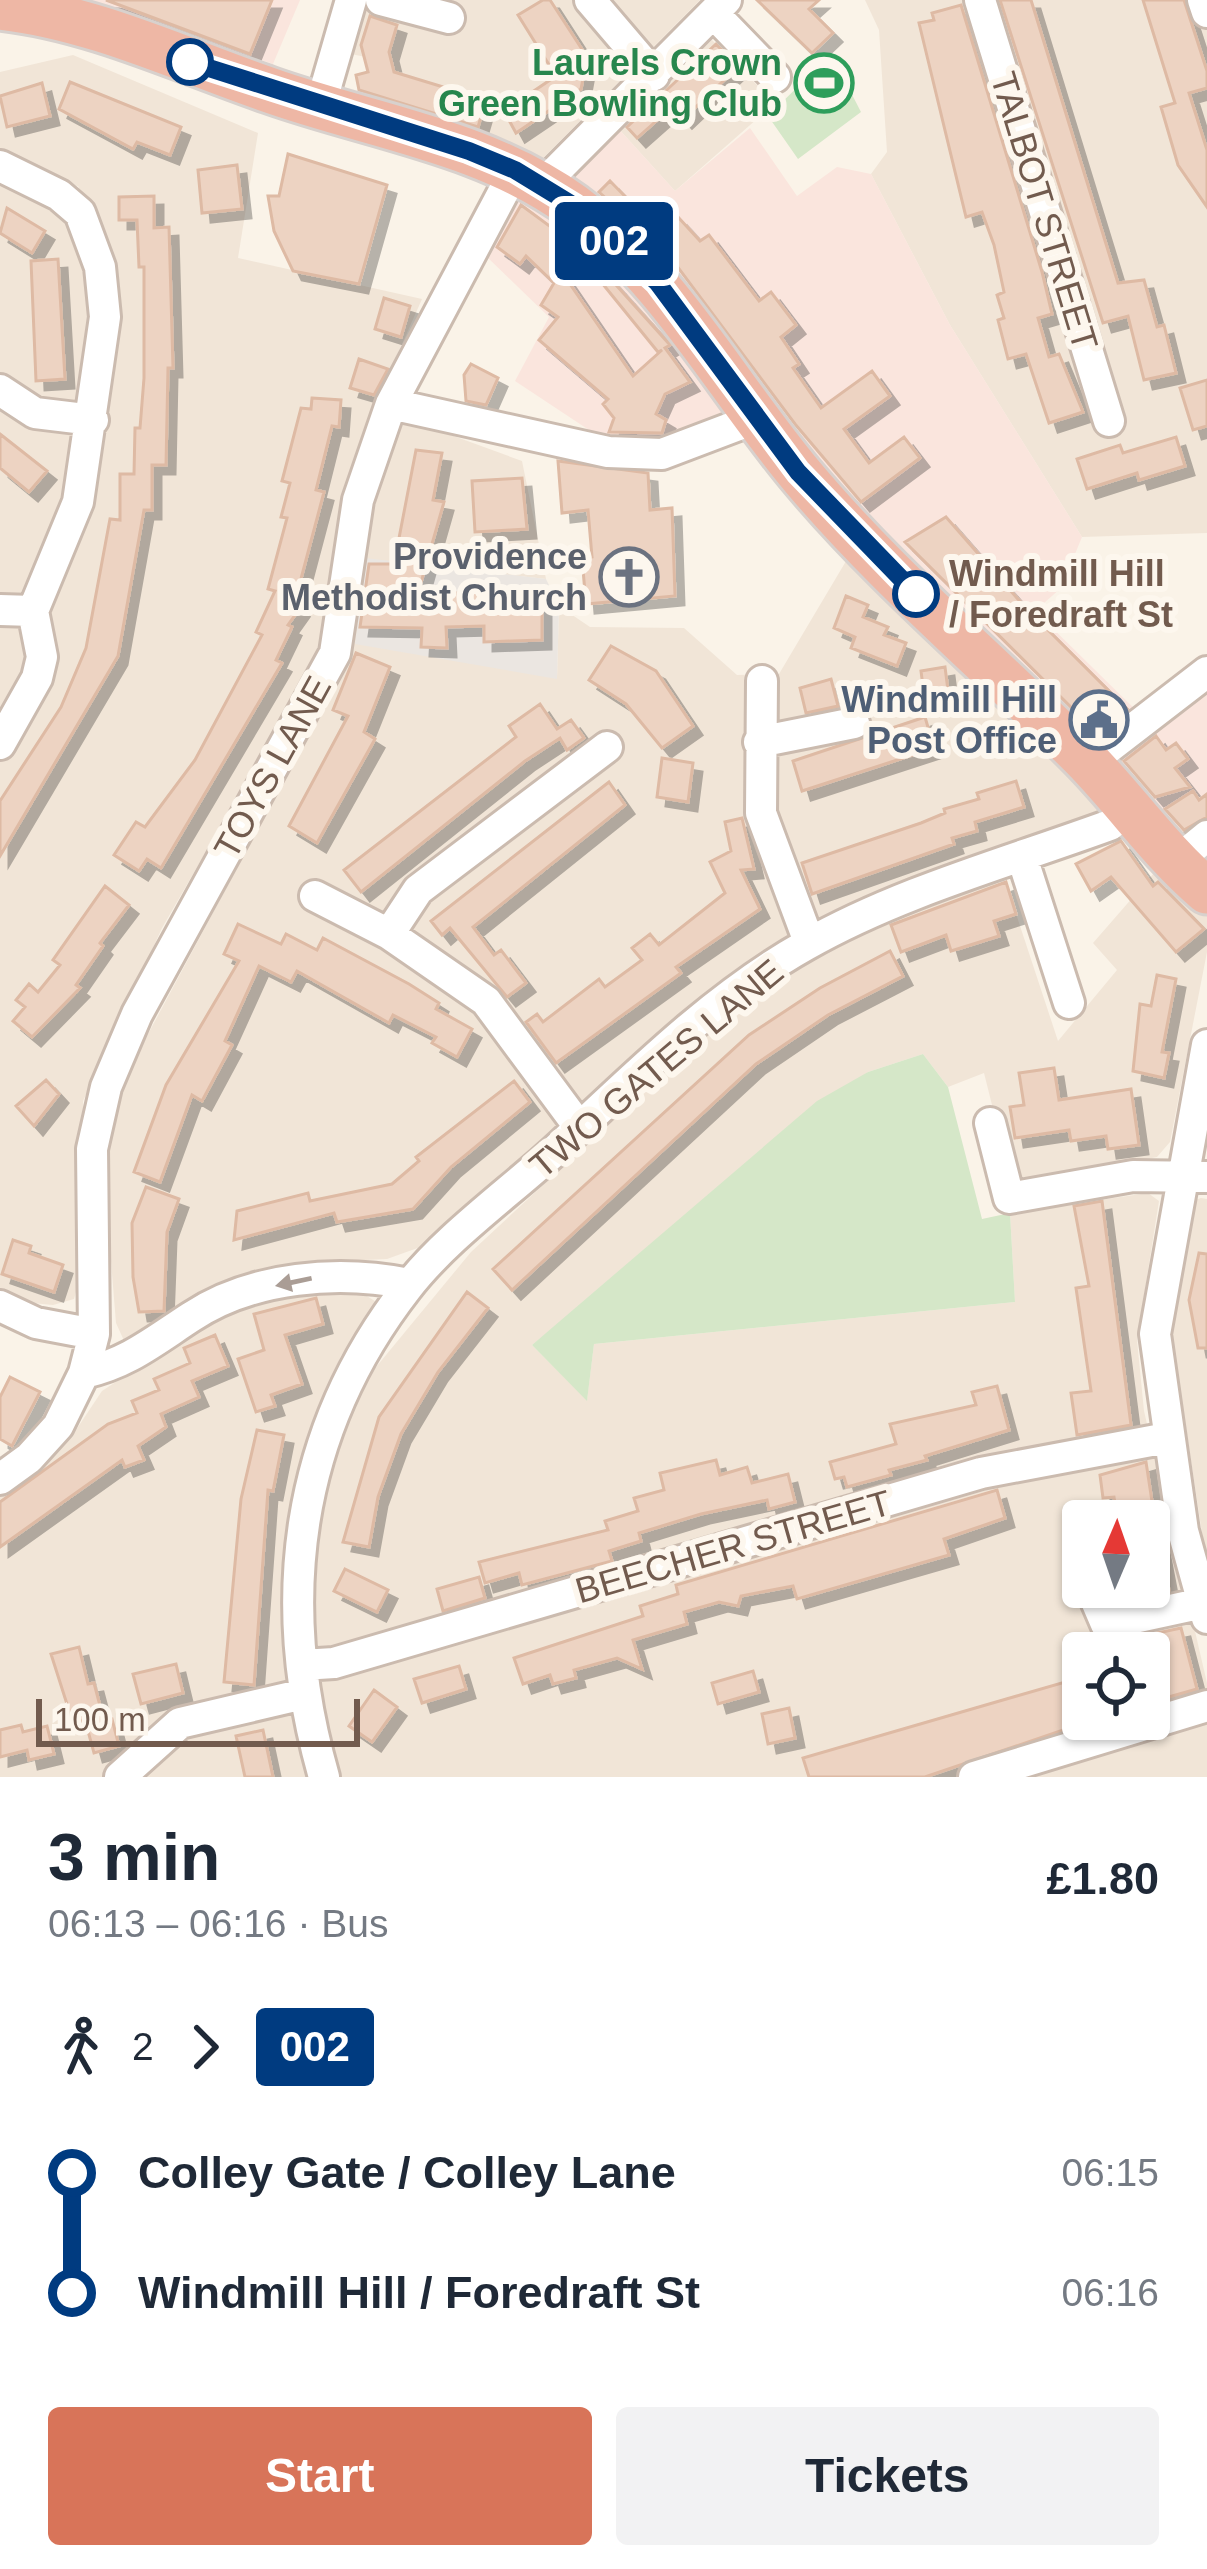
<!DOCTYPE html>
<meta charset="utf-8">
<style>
:root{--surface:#fff;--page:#f2f2f3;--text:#1f2937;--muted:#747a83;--accent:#d87459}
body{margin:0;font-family:Helvetica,sans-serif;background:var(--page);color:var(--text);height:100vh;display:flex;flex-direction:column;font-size:45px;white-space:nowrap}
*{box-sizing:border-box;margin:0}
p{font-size:39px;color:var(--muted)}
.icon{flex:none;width:66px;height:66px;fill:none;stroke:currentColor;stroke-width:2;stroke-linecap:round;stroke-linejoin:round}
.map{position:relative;height:1777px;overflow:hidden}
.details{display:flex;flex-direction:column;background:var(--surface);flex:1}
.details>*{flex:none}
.badge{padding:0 24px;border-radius:9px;font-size:42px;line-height:78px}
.needle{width:78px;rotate:2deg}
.buttons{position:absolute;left:1062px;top:1500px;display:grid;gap:24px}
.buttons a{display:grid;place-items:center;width:108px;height:108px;border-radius:12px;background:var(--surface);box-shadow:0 3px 9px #0004;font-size:60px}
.scale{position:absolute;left:36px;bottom:30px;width:324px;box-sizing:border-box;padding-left:12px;border:6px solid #725b4e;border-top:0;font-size:33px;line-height:42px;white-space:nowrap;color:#725b4e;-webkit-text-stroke:9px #fdf7ee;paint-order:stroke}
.map>.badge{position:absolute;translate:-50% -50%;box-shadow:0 0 0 6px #fff}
.legs{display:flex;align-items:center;gap:18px;height:132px;padding:0 48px;font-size:39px}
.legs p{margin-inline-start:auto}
.headline{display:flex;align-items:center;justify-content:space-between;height:204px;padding:0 48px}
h1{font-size:66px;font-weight:800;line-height:90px}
.button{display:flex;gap:24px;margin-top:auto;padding:24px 48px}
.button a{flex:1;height:138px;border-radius:12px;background:var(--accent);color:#fff;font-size:48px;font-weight:800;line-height:138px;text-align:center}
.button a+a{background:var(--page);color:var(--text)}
ul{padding:0 48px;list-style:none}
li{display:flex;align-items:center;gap:42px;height:120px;font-size:45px}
li i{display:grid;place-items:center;width:18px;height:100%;margin:0 15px;background:currentColor}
li i::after{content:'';width:30px;height:30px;margin:-15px;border:9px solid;border-radius:50%;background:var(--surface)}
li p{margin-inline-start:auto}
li:first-child i{background:linear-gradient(#0000 50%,currentColor 0)}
li:last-child i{background:linear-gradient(currentColor 50%,#0000 0)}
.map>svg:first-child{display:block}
.residential{fill:#f1e5d7;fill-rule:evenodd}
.commercial{fill:#fae5dd}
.industrial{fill:#ebe6e1}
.green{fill:#d5e7c8}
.building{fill:#edd3c2;stroke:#debaa4;stroke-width:3;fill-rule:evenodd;filter:url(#shadow)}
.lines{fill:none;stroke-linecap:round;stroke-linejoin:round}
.minor-casing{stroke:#cbbbaf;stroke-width:36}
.highway-casing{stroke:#d8d1cd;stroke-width:51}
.minor{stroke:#fff;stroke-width:30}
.highway{stroke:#eeb7a5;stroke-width:45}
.oneway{fill:#aa9d95}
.line-1-casing{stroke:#fff;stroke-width:27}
.line-1{stroke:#003b80;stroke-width:18}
.stop-1-dot{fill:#fff;stroke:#003b80;stroke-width:6}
.labels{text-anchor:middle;stroke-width:12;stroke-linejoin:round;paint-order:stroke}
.leisure-label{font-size:36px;font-weight:bold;fill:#27864d;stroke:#fdf7ee;text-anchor:end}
.street-label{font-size:36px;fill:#725b4e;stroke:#fdf7ee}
.worship-label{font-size:36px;font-weight:bold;fill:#5b616d;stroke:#fdf7ee;text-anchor:end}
.stop-label{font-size:36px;font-weight:bold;fill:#725b4e;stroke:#fdf7ee;text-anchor:start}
.service-label{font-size:36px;font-weight:bold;fill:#4e5e75;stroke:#fdf7ee;text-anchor:end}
</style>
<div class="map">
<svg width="1207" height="1777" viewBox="0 0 1207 1777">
<defs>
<filter id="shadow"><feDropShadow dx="9" dy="9" stdDeviation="0" flood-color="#0004"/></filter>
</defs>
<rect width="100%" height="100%" fill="#faf3e8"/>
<path class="residential" d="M363,0H700L543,158L402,115L393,62L345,53Z
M865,0H1207V533L1082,537L950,325L871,174L887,152L879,30Z
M712,40L775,103L675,191L617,127Z
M73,55L258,133L238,258L422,299L374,407L522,461L546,579L365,559L557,678L559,606L590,627L684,628L737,675L779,674L852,551L1097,794L1104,816L996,853L1058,1041L1117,970L1093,943L1154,873L1207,913V952L1170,1142L1157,1157L1012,1185L984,1073L948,1087L923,1054L868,1072L532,1345L587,1400L594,1344L1015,1302L1010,1213L1148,1193L1159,1201L1137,1340L1144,1411L1207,1683V1777H0V1492L74,1433L102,1391L184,1337L235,1311L289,1294L354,1288L378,1303L341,1356L315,1417L290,1504L281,1575L306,1594L320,1507L343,1425L372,1372L471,1252L628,1106L608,1082L437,1241L387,1259L319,1262L267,1272L126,1345L116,1323L106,1199L108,1126L125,1077L267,812L235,801L162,928L83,1101L80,1277L74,1299L53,1305L22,1302L0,1289V180L60,212L79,187L0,148V72ZM1083,1521H1149V1587H1083ZM1083,1653H1149V1719H1083Z
M1201,1198L1207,1199V1566L1170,1322L1189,1202Z"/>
<path class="commercial" d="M86,0H300L273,64Z
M617,127L675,191L750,128L797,196L837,167L871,174L950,325L1082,537L1061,588L1035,611L1149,723L1207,681V830L1180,852L810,453L695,306L730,408L659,447L589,430L515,381L549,317L487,257L526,186L566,177Z"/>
<path class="industrial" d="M365,558L546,579L559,606L557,679L355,644Z"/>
<path class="green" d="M831,54L861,112L798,159L768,116Z
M923,1054L948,1087L982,1219L1010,1213L1015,1302L594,1344L587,1401L532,1345L817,1101L868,1072Z"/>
<path class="building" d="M106,0H272L250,54Z
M543,0H550L587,57L581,89L516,133L504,111L556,76L518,15Z
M757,0H819L809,9L833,33L812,53Z
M1000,0H1031L1118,283L1144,280L1157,327L1164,325L1176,373L1144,380L1128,316L1103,323Z
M1143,0H1184L1207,71V88L1189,93L1207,150V207L1178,165L1161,107L1175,103Z
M961,5L1042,272L1052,314L1038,318L1049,357L1059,354L1083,412L1049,423L1026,354L1008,359L998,320L1004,318L997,295L1004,292L994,245L982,212L966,217L919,23L934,20L932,13Z
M370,16L397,25L389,52L394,72L486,100L478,127L359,90L356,75L368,72L361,45Z
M716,44L738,67L683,119L672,107L637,138L627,127Z
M70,82L181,127L170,155L137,142L133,149L59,109Z
M42,83L50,116L7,127L0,96Z
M288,154L387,185L359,284L293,271L274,231L268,196H279Z
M237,165L242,209L202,213L198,170Z
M610,181L654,226L646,235L599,192Z
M154,196V228L169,227L173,368H168L166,465H152V510H144L118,656L0,856V801L61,707L86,648L110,519L120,520V474H134L135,428H140L144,378V267H139L137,220H119V197Z
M521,205L589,255L670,345L665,348L690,382L665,394L656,414L666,420L662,433L609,432L614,418L603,404L608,399L539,340L558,317L541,305L554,283L526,256L520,264L497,247ZM576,251L658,352L662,350L633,376L557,265Z
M7,208L45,231L32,253L0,233Z
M678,217L700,241L709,235L759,301L771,292L796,325L781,337L799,364L793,368L821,408L872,371L890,396L844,429L869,463L904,437L920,458L861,502L795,424L656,238Z
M58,259L65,379L36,381L31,261Z
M384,298L410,306L401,337L375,329Z
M359,359L388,369L374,395L350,388Z
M471,364L498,378L486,405L466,401L464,375Z
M1207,380V426L1193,430L1180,388Z
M312,398L341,400L339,427L332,426L316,490L324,492L294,605L300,608L288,625L292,627L276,660L282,663L161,868L147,859L139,871L114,855L136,822L145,827L195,760L262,635L256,632L275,591L268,589L287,518L281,517L290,483L282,481L301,408L311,409Z
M0,434L47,471L29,492L0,468Z
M1176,437L1185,466L1139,480L1137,473L1087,489L1077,459L1120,445L1123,453Z
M416,450L442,453L433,500L444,502L418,593H542V640L484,642V626L446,627L447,648L421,647L422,628L360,627L369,564H394Z
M558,461L648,473L650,510L672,508L675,596L586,604L582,558L592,557L588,510L562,513Z
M522,478L527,529L475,532L472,481Z
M946,517L1024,606L1127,709L1097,733L905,542Z
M846,596L868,605L863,617L888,627L884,635L906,643L897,666L851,648L855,637L834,628Z
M611,646L656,671L693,726L662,748L626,704L589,680Z
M356,653L390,667L364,732L375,739L317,843L289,826L348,716L333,710Z
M945,667L949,698L925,702L921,671Z
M831,679L838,706L806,713L800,688Z
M540,704L557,729L571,720L584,738L567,750L560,738L525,761L361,892L344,870L516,737L509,726Z
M925,717L934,748L802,791L793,761Z
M1156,736L1166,750L1176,743L1188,759L1175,768L1190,787L1155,797L1124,761Z
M662,758L693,763L688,802L657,797Z
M1016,781L1024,807L975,822L977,831L952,838L954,844L812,894L802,863L921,823L945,813L944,809L979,799L977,793Z
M609,782L625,805L473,927L494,955L501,950L526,983L507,997L450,928L442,935L431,921Z
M1193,791L1199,800L1207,794V817L1184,830L1165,809Z
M742,818L754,869L741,870L760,909L676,967L681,973L556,1063L526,1022L537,1014L543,1022L599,979L605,987L642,960L632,948L650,934L659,945L725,893L710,862L731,851L725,822Z
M1121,841L1153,886L1158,882L1204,929L1176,952L1111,877L1091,891L1076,864Z
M1006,882L1016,914L994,921L999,936L951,951L946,935L901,952L891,925Z
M105,886L129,905L100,943L103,946L76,985L80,988L32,1037L13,1021L25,1007L16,1000L29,984L38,992L60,965L53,960Z
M238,924L281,944L286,934L317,950L323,938L409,984L439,1003L436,1009L472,1029L457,1057L432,1043L436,1037L393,1015L389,1023L297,971L291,982L259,966L225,1041L232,1045L202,1101L192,1095L160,1182L134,1172L166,1085L239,961L224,954Z
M890,951L903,976L828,1015L756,1064L512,1290L493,1269L749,1035L820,988Z
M1157,975L1176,979L1162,1052L1169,1053L1164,1078L1133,1071L1140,1004L1151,1006Z
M1054,1068L1059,1100L1131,1089L1139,1145L1108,1149L1106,1136L1071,1141L1069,1130L1015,1138L1010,1107L1024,1105L1019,1073Z
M46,1080L59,1094L34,1126L16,1106Z
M514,1081L530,1102L451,1167L413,1209L337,1222L334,1213L234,1240L237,1211L308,1193L310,1201L392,1184L419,1161L416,1157Z
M146,1187L179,1199L167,1232L164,1311L139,1312L133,1277L132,1223Z
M1102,1201L1131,1425L1077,1435L1071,1393L1091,1391L1076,1288L1089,1286L1074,1206Z
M13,1240L31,1246L29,1253L63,1265L54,1292L2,1274Z
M1199,1253L1207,1254V1348H1198L1189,1300Z
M467,1292L488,1308L438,1372L401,1434L378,1497L369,1547L343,1542L379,1417Z
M316,1298L323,1324L285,1335L302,1384L271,1395L275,1406L256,1412L238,1359L264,1350L254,1314Z
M215,1335L228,1366L192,1381L199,1397L161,1414L166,1427L138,1446L144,1460L125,1467L122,1460L0,1547V1502L108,1424L137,1413L132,1401L159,1390L154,1379L190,1363L184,1348Z
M10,1377L40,1392L12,1446L0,1439V1397Z
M997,1386L1009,1430L925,1456L927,1460L889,1470L891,1475L847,1487L844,1477L835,1479L830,1462L896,1444L890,1424L976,1405L972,1392Z
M257,1430L284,1435L273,1491L268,1490L254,1685L224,1682L241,1499Z
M716,1460L720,1475L747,1467L752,1483L788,1474L795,1502L769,1509L767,1500L701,1514L639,1533L641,1541L609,1551L612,1561L522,1585L519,1573L485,1583L479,1562L608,1530L605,1521L638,1511L634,1498L664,1490L660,1473Z
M1146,1462L1155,1521H1118L1114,1497L1103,1498L1100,1475Z
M997,1490L1005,1518L944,1539L949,1555L797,1599L793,1586L741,1596L738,1606L719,1602L684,1612L687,1624L633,1640L642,1669L617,1658L574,1670L576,1678L553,1684L550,1675L523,1684L514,1658L643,1616L640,1606L678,1594L676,1585Z
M1149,1533H1158L1169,1590L1132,1598L1130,1587H1149Z
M345,1569L388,1590L377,1612L334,1591Z
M479,1577L485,1598L443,1611L437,1589Z
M1181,1628L1197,1689L1158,1700L1149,1653H1123L1120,1641Z
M79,1647L88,1684L94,1683L104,1721L112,1719L119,1746L94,1753L85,1720L73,1723L51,1654Z
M176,1664L183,1693L141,1704L133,1674Z
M459,1666L466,1689L422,1703L414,1679Z
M753,1671L759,1692L718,1704L712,1683Z
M1065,1682L1078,1725L925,1777H809L803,1758Z
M374,1690L397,1707L372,1742L349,1726Z
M789,1708L795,1738L768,1744L762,1714Z
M21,1725L23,1732L47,1726L54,1754L29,1760L27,1750L0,1757V1730Z
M263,1730L273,1777H245L236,1736Z"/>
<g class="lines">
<g class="minor-casing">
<path id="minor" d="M381,0L449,18
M590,0L654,75
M980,0L1109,421
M1203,0L1207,12
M713,13L775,77
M320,107L351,0
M0,166L59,195L80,213L100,267L105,317L78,502L33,611L42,657L37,678L0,744
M542,185L726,0
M0,390L35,413L93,420
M391,404L608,452L662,454L757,418
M0,610L33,611
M762,681L761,813L809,942
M759,742L854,723
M1089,763L1207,672
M1022,857L1069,1003
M1174,863L1207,836
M315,896L389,934L486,1001L580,1128
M389,934L418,890L607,747
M1207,1045L1155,1334L1183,1531L1207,1618
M990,1123L1009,1198L1133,1176L1207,1177
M0,1306L36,1323L94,1334
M84,1373C128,1363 154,1341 191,1317C253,1276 339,1270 409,1284
M0,1479L29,1458L58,1426L84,1373L94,1334L92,1149L106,1087L137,1014L335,653L358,500L391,404L515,170
M1091,1589L1106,1624L1203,1603
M302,1665L334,1663L981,1473L1167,1438
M120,1777L180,1723L304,1694
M324,1777C274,1603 294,1433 407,1288C446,1237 513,1190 560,1146C636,1075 715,996 806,945C899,892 1009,862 1110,825L1127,811
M974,1777L1207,1706"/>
</g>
<g class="highway-casing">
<path id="highway" d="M0,7C92,17 182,60 269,90C370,126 484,141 573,206C670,278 725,384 801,475C886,577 991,664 1084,758C1127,802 1160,851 1207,891"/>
</g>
<use href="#minor" class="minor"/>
<use href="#highway" class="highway"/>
</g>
<defs><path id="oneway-solid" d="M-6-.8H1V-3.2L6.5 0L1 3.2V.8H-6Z" transform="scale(3)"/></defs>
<use class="oneway" href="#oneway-solid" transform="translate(294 1282) rotate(168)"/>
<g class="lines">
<g class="line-1-casing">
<path id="line-1" d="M190,62L469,151L515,170L574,206L657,282L798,472L916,594"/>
</g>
<use href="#line-1" class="line-1"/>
</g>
<defs>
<g id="stadium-ring" transform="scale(3)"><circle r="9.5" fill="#fdf7ee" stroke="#2e9e5b" stroke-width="1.5"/><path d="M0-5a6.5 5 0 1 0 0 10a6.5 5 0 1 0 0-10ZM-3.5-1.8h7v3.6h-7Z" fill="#2e9e5b"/></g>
<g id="church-ring" transform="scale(3)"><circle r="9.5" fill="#fdf7ee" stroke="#6b7280" stroke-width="1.5"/><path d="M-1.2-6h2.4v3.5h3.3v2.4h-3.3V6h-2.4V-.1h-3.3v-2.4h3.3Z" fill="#6b7280"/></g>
<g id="civic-ring" transform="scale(3)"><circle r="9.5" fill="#fdf7ee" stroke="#5c6f8a" stroke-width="1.5"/><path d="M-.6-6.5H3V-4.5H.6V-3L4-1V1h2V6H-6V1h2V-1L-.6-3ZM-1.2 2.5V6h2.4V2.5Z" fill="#5c6f8a"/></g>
</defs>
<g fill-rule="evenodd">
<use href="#stadium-ring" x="824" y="83"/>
<use href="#church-ring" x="629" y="577"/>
<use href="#civic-ring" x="1099" y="720"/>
</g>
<g class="stop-1-dot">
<circle cx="190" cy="62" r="21"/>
<circle cx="916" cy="594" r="21"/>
</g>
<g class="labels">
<g class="leisure-label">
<text x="782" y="75">Laurels Crown<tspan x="782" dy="41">Green Bowling Club</tspan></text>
</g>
<g class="street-label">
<text transform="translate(1045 211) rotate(73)" y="13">TALBOT STREET</text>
<text transform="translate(272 767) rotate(-61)" y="13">TOYS LANE</text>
<text transform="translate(656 1068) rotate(-40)" y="13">TWO GATES LANE</text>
<text transform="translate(733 1546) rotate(-16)" y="13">BEECHER STREET</text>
</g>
<g class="worship-label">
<text x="587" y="569">Providence<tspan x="587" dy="41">Methodist Church</tspan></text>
</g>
<g class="stop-label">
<text x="949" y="586">Windmill Hill<tspan x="949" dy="41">/ Foredraft St</tspan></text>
</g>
<g class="service-label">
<text x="1057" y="712">Windmill Hill<tspan x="1057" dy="41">Post Office</tspan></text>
</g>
</g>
</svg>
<div class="buttons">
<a><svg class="needle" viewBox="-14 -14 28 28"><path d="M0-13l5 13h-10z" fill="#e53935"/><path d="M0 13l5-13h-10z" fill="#747a83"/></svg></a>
<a><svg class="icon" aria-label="locate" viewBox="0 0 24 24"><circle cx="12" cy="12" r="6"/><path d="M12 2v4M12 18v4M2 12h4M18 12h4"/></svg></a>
</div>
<div class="scale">100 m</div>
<b class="badge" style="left:614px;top:241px;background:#003b80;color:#fff">002</b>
</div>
<section class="details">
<div class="headline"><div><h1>3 min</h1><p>06:13 – 06:16 · Bus</p></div><b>£1.80</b></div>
<div class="legs"><svg class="icon" aria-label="walk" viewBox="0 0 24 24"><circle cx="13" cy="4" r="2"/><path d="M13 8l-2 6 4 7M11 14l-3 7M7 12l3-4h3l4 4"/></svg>2<svg class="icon" aria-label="forward" viewBox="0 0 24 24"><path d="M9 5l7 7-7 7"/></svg><b class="badge" style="background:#003b80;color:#fff">002</b></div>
<ul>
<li><i style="color:#003b80"></i><b>Colley Gate / Colley Lane</b><p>06:15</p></li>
<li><i style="color:#003b80"></i><b>Windmill Hill / Foredraft St</b><p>06:16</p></li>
</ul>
<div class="button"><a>Start</a><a>Tickets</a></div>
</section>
